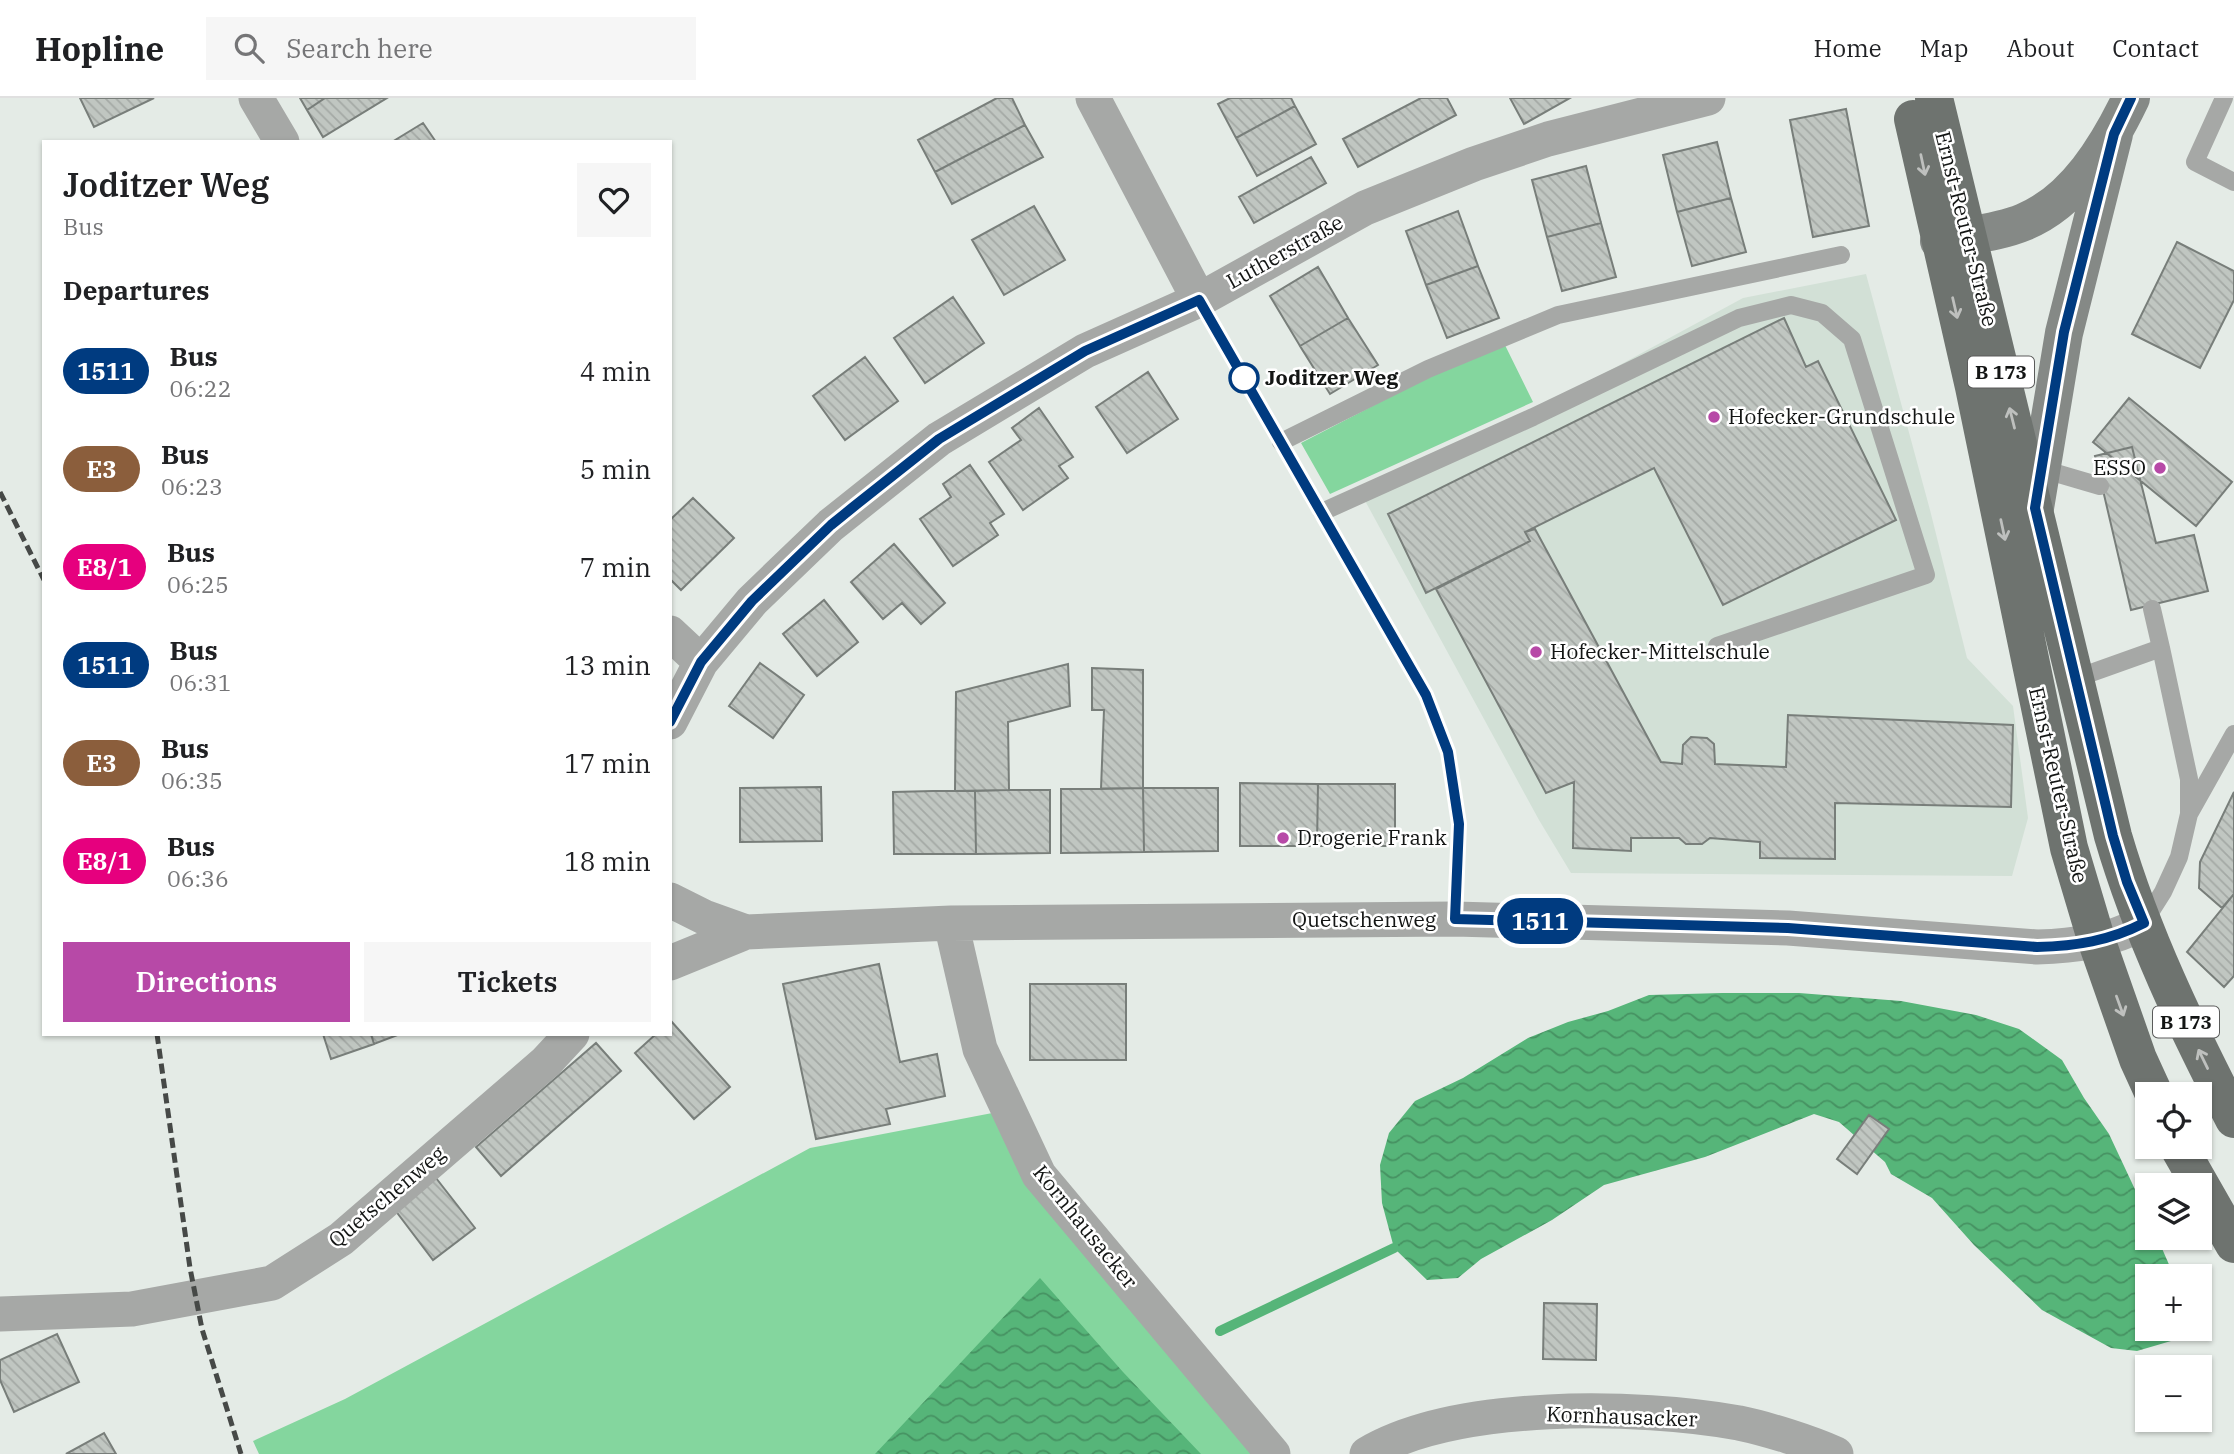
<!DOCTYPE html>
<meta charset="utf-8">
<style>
:root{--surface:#fff;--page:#f6f6f6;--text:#202124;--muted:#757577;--line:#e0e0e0;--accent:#b749a7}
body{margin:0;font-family:"IBM Plex Serif",serif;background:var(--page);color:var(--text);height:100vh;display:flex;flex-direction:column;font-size:26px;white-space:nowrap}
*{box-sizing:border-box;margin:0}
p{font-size:23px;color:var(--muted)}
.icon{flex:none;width:38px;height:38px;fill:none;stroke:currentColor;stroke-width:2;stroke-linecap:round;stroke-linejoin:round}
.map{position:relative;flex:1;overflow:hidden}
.panel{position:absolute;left:42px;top:42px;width:630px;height:896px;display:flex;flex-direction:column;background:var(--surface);border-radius:0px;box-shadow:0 2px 5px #0004}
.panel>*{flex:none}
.badge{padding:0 14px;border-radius:23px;font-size:24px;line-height:46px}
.tools{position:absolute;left:2135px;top:984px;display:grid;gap:14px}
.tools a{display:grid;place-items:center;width:77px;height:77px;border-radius:0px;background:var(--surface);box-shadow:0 2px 5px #0004;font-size:35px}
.map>.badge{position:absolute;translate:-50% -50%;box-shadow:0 0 0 4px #fff}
h2{padding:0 21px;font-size:26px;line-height:63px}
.round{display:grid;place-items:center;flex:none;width:74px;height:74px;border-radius:0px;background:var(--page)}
.summary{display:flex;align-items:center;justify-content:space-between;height:119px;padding:0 21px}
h1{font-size:33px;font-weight:600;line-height:52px}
.action{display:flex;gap:14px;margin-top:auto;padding:14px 21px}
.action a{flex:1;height:80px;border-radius:0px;background:var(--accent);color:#fff;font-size:28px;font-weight:600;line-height:80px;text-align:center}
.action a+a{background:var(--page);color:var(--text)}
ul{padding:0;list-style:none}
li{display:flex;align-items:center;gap:21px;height:98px;padding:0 21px}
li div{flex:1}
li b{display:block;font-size:26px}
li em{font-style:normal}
li .badge{min-width:77px;font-weight:700;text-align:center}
header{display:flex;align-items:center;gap:42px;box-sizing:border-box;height:98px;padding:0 35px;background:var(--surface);border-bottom:2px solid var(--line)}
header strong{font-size:33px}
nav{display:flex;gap:38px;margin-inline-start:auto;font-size:24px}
.search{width:490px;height:63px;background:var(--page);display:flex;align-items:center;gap:18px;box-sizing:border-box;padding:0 24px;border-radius:0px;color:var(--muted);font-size:26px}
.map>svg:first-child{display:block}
.built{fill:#d2e0d6}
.green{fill:#84d69e}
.water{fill:url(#water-waves)}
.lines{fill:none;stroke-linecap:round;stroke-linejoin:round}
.stream{stroke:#56b579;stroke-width:10}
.building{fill:url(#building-back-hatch);stroke:#787e7a;stroke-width:2}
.service{stroke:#a6a8a6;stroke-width:18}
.minor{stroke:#a6a8a6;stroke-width:35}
.secondary{stroke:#858986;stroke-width:38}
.primary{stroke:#6e736f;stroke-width:38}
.rail{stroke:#464947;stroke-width:5;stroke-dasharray:10 5;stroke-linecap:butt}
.oneway{stroke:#bec0be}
.line-casing{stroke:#fff;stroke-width:16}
.line{stroke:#003b80;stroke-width:10}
.stop-dot{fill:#fff;stroke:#003b80;stroke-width:3.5}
.poi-dot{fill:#b749a7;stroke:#fff;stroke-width:2.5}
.labels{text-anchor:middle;stroke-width:5;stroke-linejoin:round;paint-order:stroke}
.shield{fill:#fff;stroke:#5a5b5a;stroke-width:2}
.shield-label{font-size:19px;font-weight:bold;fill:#131514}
.street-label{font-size:21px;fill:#131514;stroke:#fff}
.stop-label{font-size:21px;font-weight:bold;fill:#131514;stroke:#fff;text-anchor:start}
.poi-label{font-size:21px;fill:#131514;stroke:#fff;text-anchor:start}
</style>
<header>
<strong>Hopline</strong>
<div class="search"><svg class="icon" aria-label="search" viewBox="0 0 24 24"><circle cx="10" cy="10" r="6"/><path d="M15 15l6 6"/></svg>Search here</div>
<nav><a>Home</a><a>Map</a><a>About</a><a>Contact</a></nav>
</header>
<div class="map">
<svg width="2234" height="1356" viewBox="0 0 2234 1356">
<defs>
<pattern id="water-waves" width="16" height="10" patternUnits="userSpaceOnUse" patternTransform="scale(1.75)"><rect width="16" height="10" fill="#56b579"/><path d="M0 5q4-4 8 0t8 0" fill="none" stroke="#469262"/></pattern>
<pattern id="building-back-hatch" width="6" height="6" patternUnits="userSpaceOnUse" patternTransform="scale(1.75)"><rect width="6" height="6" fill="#c0c6c1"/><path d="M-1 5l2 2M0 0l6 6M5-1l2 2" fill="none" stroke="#a4a9a5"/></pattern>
</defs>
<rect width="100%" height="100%" fill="#e4ebe6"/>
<path class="built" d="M1866,176L1930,412L1967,560L2013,608L2028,720L2012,778L1571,775L1539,722L1363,399L1616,269L1743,200Z"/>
<path class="green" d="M1502,241L1533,304L1330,396L1301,345Z
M1008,1012L1273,1356H259L253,1343L345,1301L810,1050Z"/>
<path class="water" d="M1722,895H1799L1901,903L1976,917L2019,931L2062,962L2084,1000L2109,1036L2147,1117V1139H2157L2174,1178H2147V1230H2181L2171,1243L2137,1253L2111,1250L2042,1212L1974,1147L1932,1100L1891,1076L1885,1064L1839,1024L1814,1016L1705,1059L1604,1087L1552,1122L1481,1161L1458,1180L1427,1182L1394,1150L1382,1105L1380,1067L1389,1035L1415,1003L1463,980L1528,940L1568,924L1608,913L1649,897Z
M1040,1180L1123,1274L1201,1356H875Z"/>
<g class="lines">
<path class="stream" d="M1220,1233L1394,1150"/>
</g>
<path class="building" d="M80,0H154L94,29Z
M300,0H325L307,12Z
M325,0H387L323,39L307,12Z
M997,0H1012L1025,27L935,74L918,42Z
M1230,0H1291L1295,8L1236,40L1218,6Z
M1421,0H1447L1456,17L1358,69L1343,41Z
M1510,0H1570L1524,26Z
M1295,8L1316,46L1257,78L1236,40Z
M1846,11L1869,128L1813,139L1790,22Z
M423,25L436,44H392Z
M1025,27L1043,59L952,106L935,74Z
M1717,44L1731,100L1677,114L1663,57Z
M1311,59L1326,85L1254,125L1239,99Z
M1586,68L1601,125L1547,139L1532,82Z
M1731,100L1746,154L1692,168L1677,114Z
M1034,108L1065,162L1004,197L972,142Z
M1458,113L1478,168L1426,187L1406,133Z
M1601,125L1616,179L1562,193L1547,139Z
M2177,144L2234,173V202L2200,270L2132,236Z
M1478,168L1499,220L1447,240L1426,187Z
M1318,169L1348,220L1300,248L1270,198Z
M953,199L984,245L925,285L894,240Z
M1348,220L1378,267L1330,296L1300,248Z
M1784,220L1806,269L1818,263L1896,422L1723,507L1654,370L1525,434L1530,443L1426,495L1388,416Z
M865,259L898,303L845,342L813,298Z
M1148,274L1178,321L1127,355L1096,309Z
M2129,300L2232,384L2196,428L2093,344Z
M1039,310L1073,359L1059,368L1068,380L1023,412L989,364L1021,342L1012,330Z
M2132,349L2156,445L2194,437L2208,493L2131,512L2095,358Z
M970,367L1004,416L990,425L998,437L953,468L920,421L951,399L943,386Z
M693,400L734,440L681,492L670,481V422Z
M1535,431L1661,664L1682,666L1683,647L1691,639L1707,640L1714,646L1715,666L1786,669L1788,617L2013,627L2011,709L1835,705V761L1760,760V744L1710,740L1702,746H1686L1679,740H1631V753L1573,750L1574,684L1546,695L1436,491L1530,443L1525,434Z
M894,446L945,505L921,526L902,505L883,521L851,484Z
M824,502L858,544L817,578L783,536Z
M760,565L804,597L773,640L729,608Z
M1068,566L1070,608L1008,624L1009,692L955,693L956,594Z
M1092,570L1143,572V690L1101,691L1104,612H1092Z
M1240,685L1318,686L1317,748H1240Z
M1318,686H1395V748H1317Z
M821,689L822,743L740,744V690Z
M1143,690L1144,754L1061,755V691Z
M1143,690H1218V753L1144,754Z
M1009,692H1050V755L976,756L975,693Z
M933,693H975L976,756H894L893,694Z
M2234,694V796L2222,810L2199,790L2200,764Z
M2234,796V878L2224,889L2187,854Z
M879,866L900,964L937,956L945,998L886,1011L890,1026L816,1041L783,886Z
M1030,886H1126V962H1030Z
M671,923L730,989L694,1021L635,955L656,936H670Z
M323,936H371L374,946L331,961Z
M371,936H400L374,946Z
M596,945L621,973L501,1078L476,1049Z
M1869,1017L1889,1031L1857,1076L1837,1061Z
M436,1080L475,1130L433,1162L395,1112Z
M1544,1205L1597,1206L1596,1262L1543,1261Z
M57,1236L79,1284L14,1314L0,1282V1262Z
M104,1335L116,1356H66Z"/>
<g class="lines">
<path class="service" d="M2224,0L2195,64L2234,84
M1281,344L1428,271L1558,217L1841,157
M2042,371L2100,388
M1322,414L1533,319L1739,220L1791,207L1822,215L1852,241L1926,477L1717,548
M2161,550L2189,681V715
M2074,581L2161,550L2152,511
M2144,824L2163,794L2179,759L2189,716L2234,636"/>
<path class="minor" d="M256,0L282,44
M1093,0L1199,202
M670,535L701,564
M670,624L701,564L752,503L831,427L939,341L1085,253L1199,202L1365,110L1474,66L1548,41L1708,0
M670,802L704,819L746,834
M951,825L980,951L1039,1077L1273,1356
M670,865L746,834L951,825L1455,821L1788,830L2037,849C2076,848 2109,843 2144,825
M0,1216L132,1211L272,1185L341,1141L546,964L572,936
M1367,1356C1456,1303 1639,1307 1739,1325C1768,1331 1809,1344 1836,1356"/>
<path class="secondary" d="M1939,143C1967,137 1998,135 2024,124C2075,103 2108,48 2131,0
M2035,410L2064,235L2114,36"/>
<path class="primary" d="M1934,0L2113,738C2142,837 2187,930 2234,1021
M1913,21L1974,289L2069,750L2097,844L2138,961L2154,996
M2178,1048L2234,1146"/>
<path class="rail" d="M0,394L44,482
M157,936L190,1170L202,1231L241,1356"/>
</g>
<defs><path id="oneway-shaft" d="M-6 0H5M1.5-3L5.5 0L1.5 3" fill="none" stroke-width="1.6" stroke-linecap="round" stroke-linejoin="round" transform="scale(1.75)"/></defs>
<g class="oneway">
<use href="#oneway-shaft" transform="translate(1923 67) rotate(78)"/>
<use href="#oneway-shaft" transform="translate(1955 210) rotate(77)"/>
<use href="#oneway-shaft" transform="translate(2012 320) rotate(-104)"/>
<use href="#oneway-shaft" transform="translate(2003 432) rotate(78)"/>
<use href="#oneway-shaft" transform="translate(2120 908) rotate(70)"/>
<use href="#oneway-shaft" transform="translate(2203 961) rotate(-116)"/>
</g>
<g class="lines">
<g class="line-casing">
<path id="line" d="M670,624L701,564L752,503L831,427L852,410L939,341L1085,253L1199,202L1426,597L1448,654L1459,726L1455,821L1788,830L2037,849C2076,848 2109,843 2144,825L2127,784L2113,738L2035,410L2064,234L2114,36L2131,0"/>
</g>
<use href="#line" class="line"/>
</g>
<circle class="stop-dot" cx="1244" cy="280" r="14"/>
<g class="poi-dot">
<circle cx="1714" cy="319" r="7"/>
<circle cx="2160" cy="370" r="7"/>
<circle cx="1536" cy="554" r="7"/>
<circle cx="1283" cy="740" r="7"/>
</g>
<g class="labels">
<g class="shield">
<rect x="1968" y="258.5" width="66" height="31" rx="5"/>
<rect x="2153" y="908.5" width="66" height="31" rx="5"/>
</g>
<g class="shield-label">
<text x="2001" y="281">B 173</text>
<text x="2186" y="931">B 173</text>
</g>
<g class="street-label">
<text transform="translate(1966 131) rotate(76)" y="7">Ernst-Reuter-Straße</text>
<text transform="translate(1285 154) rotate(-29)" y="7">Lutherstraße</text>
<text transform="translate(2058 687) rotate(77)" y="7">Ernst-Reuter-Straße</text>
<text x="1364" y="829">Quetschenweg</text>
<text transform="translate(387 1099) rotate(-40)" y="7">Quetschenweg</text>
<text transform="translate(1085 1129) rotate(51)" y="7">Kornhausacker</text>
<text transform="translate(1622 1319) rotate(2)" y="7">Kornhausacker</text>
</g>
<g class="stop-label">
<text x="1265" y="287">Joditzer Weg</text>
</g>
<g class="poi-label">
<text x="1728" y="326">Hofecker-Grundschule</text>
<text x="2146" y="377" text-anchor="end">ESSO</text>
<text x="1550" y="561">Hofecker-Mittelschule</text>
<text x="1297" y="747">Drogerie Frank</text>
</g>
</g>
</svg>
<div class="tools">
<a><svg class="icon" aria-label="locate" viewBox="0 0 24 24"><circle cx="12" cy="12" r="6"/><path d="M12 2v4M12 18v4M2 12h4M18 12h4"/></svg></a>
<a><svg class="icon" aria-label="layers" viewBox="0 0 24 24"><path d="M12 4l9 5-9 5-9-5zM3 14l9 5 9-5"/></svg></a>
<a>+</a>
<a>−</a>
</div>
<b class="badge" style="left:1540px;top:823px;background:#003b80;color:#fff">1511</b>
<section class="panel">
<div class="summary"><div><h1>Joditzer Weg</h1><p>Bus</p></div><a class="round"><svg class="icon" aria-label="heart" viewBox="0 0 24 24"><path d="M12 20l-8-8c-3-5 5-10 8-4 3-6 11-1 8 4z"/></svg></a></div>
<h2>Departures</h2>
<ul>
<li><span class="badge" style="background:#003b80;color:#fff">1511</span><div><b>Bus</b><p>06:22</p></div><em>4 min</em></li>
<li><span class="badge" style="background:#8b5e3c;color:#fff">E3</span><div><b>Bus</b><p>06:23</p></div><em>5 min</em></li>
<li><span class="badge" style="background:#e6007e;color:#fff">E8/1</span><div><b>Bus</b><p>06:25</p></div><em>7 min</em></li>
<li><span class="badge" style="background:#003b80;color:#fff">1511</span><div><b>Bus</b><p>06:31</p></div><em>13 min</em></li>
<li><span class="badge" style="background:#8b5e3c;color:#fff">E3</span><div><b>Bus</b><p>06:35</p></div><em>17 min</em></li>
<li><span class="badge" style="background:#e6007e;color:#fff">E8/1</span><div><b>Bus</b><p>06:36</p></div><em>18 min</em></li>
</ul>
<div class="action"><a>Directions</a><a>Tickets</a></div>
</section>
</div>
